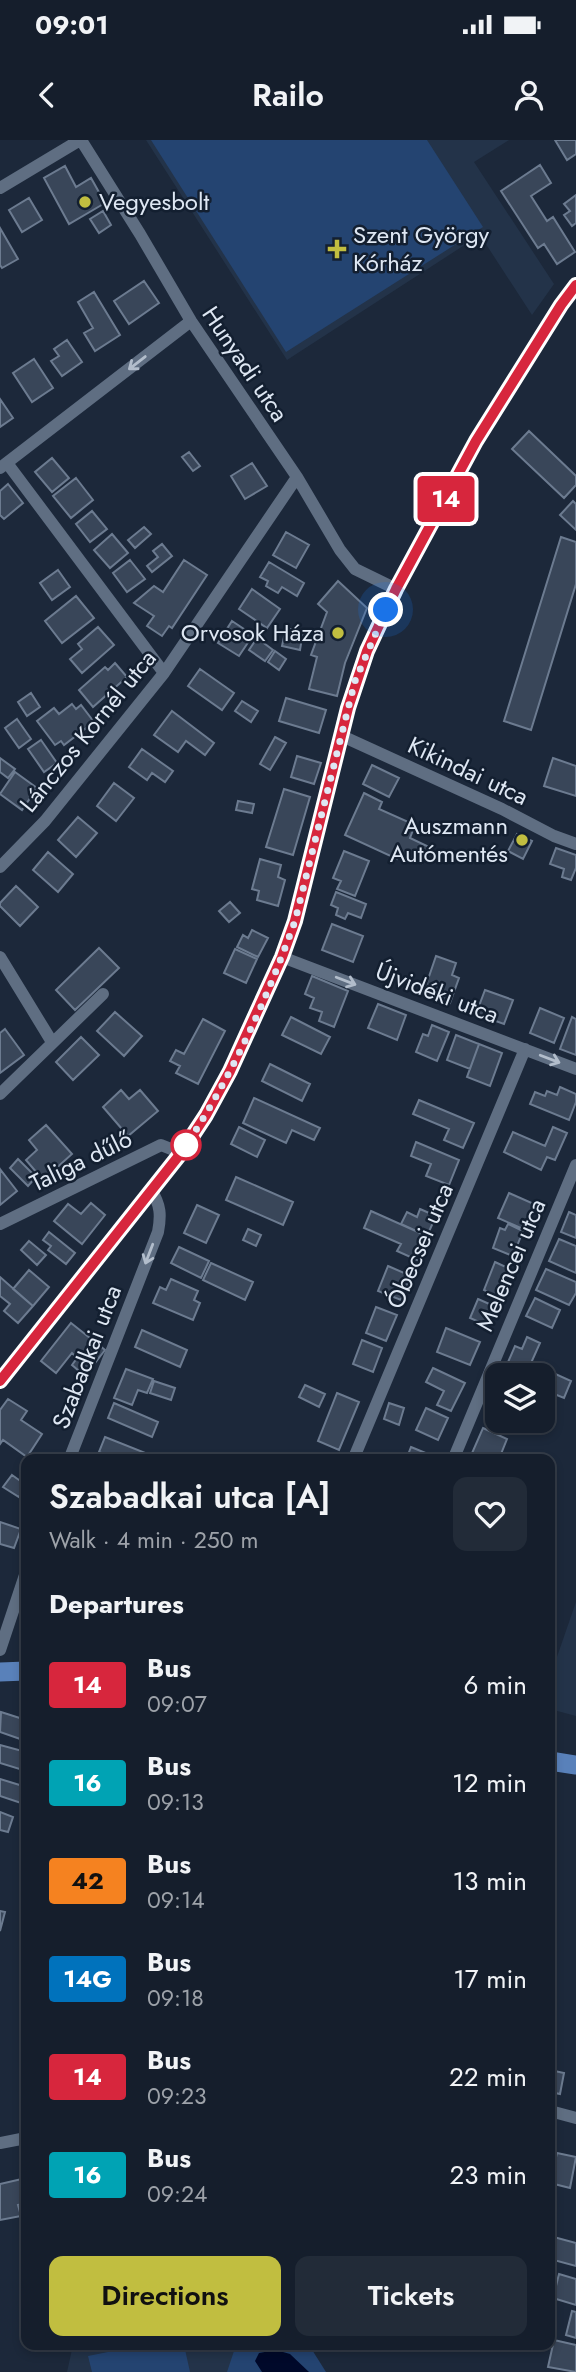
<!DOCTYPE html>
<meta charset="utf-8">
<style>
:root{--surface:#151e2c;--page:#222b38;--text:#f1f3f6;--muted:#9da2a9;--line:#343c48;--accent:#c1be40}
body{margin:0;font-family:Jost,sans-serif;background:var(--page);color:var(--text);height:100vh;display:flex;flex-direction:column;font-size:26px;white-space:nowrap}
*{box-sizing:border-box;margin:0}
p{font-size:23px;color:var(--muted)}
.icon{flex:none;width:38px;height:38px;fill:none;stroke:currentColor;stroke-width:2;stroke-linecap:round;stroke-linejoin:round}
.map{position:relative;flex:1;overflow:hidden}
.sheet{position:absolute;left:21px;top:1314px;width:534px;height:896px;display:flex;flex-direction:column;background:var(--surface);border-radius:14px;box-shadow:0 4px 10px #0003,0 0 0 2px var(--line)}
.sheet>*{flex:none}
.badge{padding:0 14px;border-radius:5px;font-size:24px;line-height:46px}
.controls{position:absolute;left:485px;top:1223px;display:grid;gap:14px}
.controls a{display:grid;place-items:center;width:70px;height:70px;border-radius:14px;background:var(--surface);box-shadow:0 4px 10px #0003,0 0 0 2px var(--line);font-size:35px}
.you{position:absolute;width:35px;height:35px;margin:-18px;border:5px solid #fff;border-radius:50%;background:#1a73e8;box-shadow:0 0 0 10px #1a73e833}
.map>.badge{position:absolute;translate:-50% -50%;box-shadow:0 0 0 4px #fff}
h2{padding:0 28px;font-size:26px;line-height:63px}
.round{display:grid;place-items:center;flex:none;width:74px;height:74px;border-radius:14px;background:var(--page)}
.head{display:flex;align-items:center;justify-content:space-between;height:119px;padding:0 28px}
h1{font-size:33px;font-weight:600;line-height:52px}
.action{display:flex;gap:14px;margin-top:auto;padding:14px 28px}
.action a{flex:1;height:80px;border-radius:14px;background:var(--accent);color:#111;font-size:28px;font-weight:600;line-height:80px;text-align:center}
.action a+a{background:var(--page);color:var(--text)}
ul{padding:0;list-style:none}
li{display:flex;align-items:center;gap:21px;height:98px;padding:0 28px}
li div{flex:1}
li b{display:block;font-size:26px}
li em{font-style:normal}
li .badge{min-width:77px;font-weight:700;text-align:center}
.status{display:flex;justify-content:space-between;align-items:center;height:49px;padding:0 35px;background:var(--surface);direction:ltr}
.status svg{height:19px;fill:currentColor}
header{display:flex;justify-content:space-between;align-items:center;height:91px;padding:0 28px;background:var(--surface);font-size:32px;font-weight:600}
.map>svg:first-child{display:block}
.built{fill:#233349}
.green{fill:#244471}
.water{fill:#00092a}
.building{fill:#394659;stroke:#6c7b90;stroke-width:2}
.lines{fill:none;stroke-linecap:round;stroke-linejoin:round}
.minor{stroke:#5f6e82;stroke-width:12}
.primary{stroke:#5981ba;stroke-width:19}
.oneway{stroke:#b2bdcb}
.line-casing{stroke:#fff;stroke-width:16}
.line{stroke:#d7263d;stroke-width:10}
.walk{stroke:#dee7f3;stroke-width:7;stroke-dasharray:0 12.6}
.poi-dot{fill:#c1be40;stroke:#131f30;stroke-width:2.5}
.stop-dot{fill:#fff;stroke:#d7263d;stroke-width:3.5}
.labels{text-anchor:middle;stroke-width:5;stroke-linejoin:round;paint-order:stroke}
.poi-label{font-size:24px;fill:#dee7f3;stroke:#131f30;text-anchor:start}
.street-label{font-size:24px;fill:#dee7f3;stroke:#131f30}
</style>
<div class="status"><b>09:01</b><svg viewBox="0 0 49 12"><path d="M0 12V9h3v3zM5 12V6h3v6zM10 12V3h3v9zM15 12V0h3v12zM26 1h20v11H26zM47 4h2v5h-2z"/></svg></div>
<header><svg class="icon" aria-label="back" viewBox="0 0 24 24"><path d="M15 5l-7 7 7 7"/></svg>Railo<svg class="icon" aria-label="person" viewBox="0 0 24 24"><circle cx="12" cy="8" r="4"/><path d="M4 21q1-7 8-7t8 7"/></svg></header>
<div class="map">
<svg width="576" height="2232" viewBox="0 0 576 2232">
<rect width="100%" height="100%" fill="#1c283a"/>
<path class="built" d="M146,0H509L474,22L554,144L532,175L480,95L287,220Z
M576,1462V1576L550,1569V1537Z
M73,2205H237L228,2232H67Z"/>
<path class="green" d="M151,0H427L483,87L286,212Z
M143,2205H184L190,2232H92L88,2216Z
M236,2205H309L326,2232H227Z"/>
<path class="water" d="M276,2210L290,2214L309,2232H262L255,2221L259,2213Z"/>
<path class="building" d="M555,0H576V14L567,20Z
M540,25L551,43L531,56L547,81L553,77L575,112L557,124L544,104L538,108L501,51Z
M65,26L76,47L91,38L105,63L69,84L44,38Z
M576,55V83L572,86L564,75L570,71L564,64Z
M29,58L42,80L22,92L9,70Z
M103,71L111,85L99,93L90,79Z
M0,88L18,119L2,128L0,125Z
M144,141L159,163L129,184L114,161Z
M94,152L120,195L95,211L84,193L93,188L78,162Z
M67,200L82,222L62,236L51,221L59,216L54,209Z
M34,219L53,248L32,262L13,233Z
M0,259L13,278L0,287Z
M529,291L576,336V345L564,358L512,309Z
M189,312L200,326L193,331L182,317Z
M52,318L69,338L52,352L35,332Z
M252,323L267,346L245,359L231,336Z
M76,338L93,360L71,378L53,356Z
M8,344L23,363L4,379L0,375V351Z
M573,361L576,364V390L560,375Z
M92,371L107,389L90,402L76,384Z
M144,387L151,394L135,408L128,400Z
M286,392L309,405L296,428L273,415Z
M112,394L128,413L110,428L94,410Z
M561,397L576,402V444L531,590L504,581Z
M162,404L172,416L152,432L147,426L158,417L153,411Z
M130,420L145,439L127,452L113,433Z
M184,420L207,435L172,488L169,486L162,496L147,486L154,476L134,463L154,446L163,452Z
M269,422L304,443L297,456L282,447L278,453L266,446L268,441L260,437Z
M58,430L70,447L52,460L40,443Z
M338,441L367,468L345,523L337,556L309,549L317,517L311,515L327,472L318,464Z
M252,449L280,469L267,488L239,469Z
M76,456L94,478L62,503L45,481Z
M232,481L253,495L239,516L218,503Z
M98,487L114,505L82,533L70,519L82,509L78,504Z
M286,488L303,492L300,510L282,506Z
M257,498L273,510L265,521L249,510Z
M275,511L286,519L279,530L268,522Z
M115,523L127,537L93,567L79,550L105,527L108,530Z
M200,529L234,553L222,570L188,546Z
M31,553L40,567L27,576L18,562Z
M286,558L326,570L319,593L279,581Z
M242,561L258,571L251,582L235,571Z
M72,564L76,569L81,565L94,582L64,605L61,601L55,605L37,581L54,568L59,574Z
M172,571L214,603L205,615L186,601L178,612L154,595Z
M17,579L31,599L19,608L5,588Z
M275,597L286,603L270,630L260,624Z
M41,600L57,623L44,632L28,609Z
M142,609L173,631L165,642L152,633L147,640L129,627Z
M297,616L321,623L314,644L291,637Z
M0,618L15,629L8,638L0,632Z
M553,618L576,626V656L544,646Z
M372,625L399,638L389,657L363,644Z
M15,632L37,648L22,670L0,654Z
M114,643L134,658L116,681L97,666Z
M284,649L310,657L293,715L266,707Z
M364,653L382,662L379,669L415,685L410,698L429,707L422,723L400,713L397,719L345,695Z
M238,661L254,664L252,673L236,670Z
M78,677L97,693L76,717L58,700Z
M517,694L532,701L523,719L508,711Z
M556,708L576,715V728L571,740L562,737L564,729L550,724Z
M344,711L369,721L355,756L337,749L341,741L333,738Z
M48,712L73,734L58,752L33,730Z
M260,719L281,725L278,737L285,740L278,766L257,760L259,751L252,749Z
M16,746L38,767L20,786L0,766V763Z
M336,752L366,764L361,778L348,773L345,779L336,775L338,768L331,765Z
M230,762L240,773L229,782L219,771Z
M332,784L363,796L353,822L322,810Z
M252,790L268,798L258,817L237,807L243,795L248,798Z
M99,808L119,828L75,870L56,850Z
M235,809L257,819L246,843L224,833Z
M436,816L456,823L452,835L459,838L450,863L423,854Z
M312,836L348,851L334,887L319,881L322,872L310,868L314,858L305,854Z
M485,850L513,860L504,884L476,874Z
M378,864L406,875L397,900L368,888Z
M540,868L564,878L554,903L530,893Z
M115,872L142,896L124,916L97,891Z
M291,877L330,897L321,914L282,895Z
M572,877L576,879V915L560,909Z
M203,879L225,891L198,944L176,933L180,926L170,921L176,910L184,914Z
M432,885L449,892L437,921L416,912L423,894L428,896Z
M5,889L24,915L0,933V893Z
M456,895L479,904L470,929L447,920Z
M81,897L99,915L73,940L56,922Z
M479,904L502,913L490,946L467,937Z
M270,924L310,944L302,961L262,941Z
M560,947L576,954V962L569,980L530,964L535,952L545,956L547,951L557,955Z
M121,950L129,959L140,950L158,971L128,996L103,967Z
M254,958L320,988L314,1000L292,990L286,1003L243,983Z
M419,960L474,983L463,1008L444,1000L449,989L413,974Z
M46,985L72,1014L43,1040L26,1020L37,1010L29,1000Z
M239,987L265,1000L257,1017L231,1004Z
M553,987L567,993L555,1020L547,1017L541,1030L504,1012L513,992L545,1006Z
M416,1002L459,1020L449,1045L426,1036L431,1024L411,1016Z
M18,1019L36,1037L28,1046L10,1028Z
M0,1029L17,1051L0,1065Z
M236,1037L293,1062L283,1085L226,1060Z
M509,1053L534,1064L523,1089L498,1078Z
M91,1063L105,1075L82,1104L54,1081L68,1064L81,1074Z
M197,1065L219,1075L206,1103L184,1093Z
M420,1069L436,1076L427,1096L401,1084L407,1072L417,1077Z
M371,1071L427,1096L417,1120L397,1111L401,1104L364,1088Z
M569,1072L576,1075V1098L561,1092Z
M508,1084L523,1091L513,1116L493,1108L500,1088L505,1090Z
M248,1089L261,1095L256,1106L243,1100Z
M49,1092L75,1113L66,1124L48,1110L51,1106L43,1100Z
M559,1099L576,1106V1133L549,1121Z
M29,1101L46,1115L37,1125L21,1110Z
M179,1107L209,1121L201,1138L171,1123Z
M495,1122L508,1128L496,1156L484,1150Z
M211,1123L253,1142L245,1160L203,1140Z
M388,1126L411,1136L401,1160L378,1151Z
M546,1129L576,1142V1153L569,1165L536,1150Z
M29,1130L49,1147L33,1166L13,1149Z
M0,1137L33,1166L18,1183L4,1171L10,1164L0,1156Z
M171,1139L198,1151L194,1160L200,1163L193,1180L153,1163L160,1147L166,1150Z
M535,1158L560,1170L552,1188L526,1176Z
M478,1159L494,1166L486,1185L470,1178Z
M376,1167L397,1175L386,1201L366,1193Z
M71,1183L105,1210L85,1236L72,1225L77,1218L72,1213L56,1233L41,1221Z
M446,1188L480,1202L470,1225L437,1212Z
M142,1190L187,1210L180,1227L135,1207Z
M527,1197L540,1203L531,1223L571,1241L564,1258L542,1249V1236H502L515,1206L522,1209Z
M362,1200L382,1208L373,1232L353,1224Z
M433,1228L465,1243L451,1271L437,1265L444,1251L426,1242Z
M126,1229L153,1239L147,1253L138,1250L132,1265L114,1258Z
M154,1241L175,1248L171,1260L150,1253Z
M305,1245L325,1254L319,1267L299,1257Z
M497,1247V1269L489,1266Z
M337,1253L359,1262L339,1310L318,1301Z
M8,1259L27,1271L21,1280L42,1294L27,1317L3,1300L0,1304V1270Z
M114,1263L158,1282L152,1297L108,1278Z
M389,1263L404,1268L399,1285L384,1279Z
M426,1268L448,1278L438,1300L416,1290Z
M483,1288L507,1299L501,1314L513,1320H469Z
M105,1297L148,1314L146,1320H118L99,1312Z
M411,1307L433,1316L431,1320H406Z
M12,1335L26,1345L19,1357L3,1347Z
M0,1382L21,1389L14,1408L0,1404Z
M1,1572L26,1580V1601L0,1592Z
M0,1605L26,1612V1631L0,1623Z
M0,1639L26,1647L21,1663L0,1656Z
M0,1672L13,1677L8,1692L0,1690Z
M0,1771L5,1772L0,1791Z
M550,1930L564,1933L560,1954L550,1952Z
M557,2013L576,2017L570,2048L550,2043Z
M26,2038V2063L18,2065L21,2076L0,2080V2044Z
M550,2096L576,2103V2126L550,2119Z
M559,2134L576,2139V2165L553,2158Z
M572,2171L576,2172V2198L566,2195Z
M554,2200L576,2205V2232L548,2227Z"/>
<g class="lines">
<path class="minor" d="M81,0L140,94L191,181L297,337L340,410L355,429L396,449
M0,48L80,0
M7,323L164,533
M0,328L191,181
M342,596L502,669L554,696L576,704
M0,727L45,681L164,533L297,337
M0,817L52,902
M282,817L576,929
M0,954L103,854
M0,1084L161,1005L181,1013
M0,1241L181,1013L206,975L230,931L282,817L295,781L348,568L367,511L396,449L476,301L561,165L576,146
M69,1320L158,1092C161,1076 161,1065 151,1050
M353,1320L525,909
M453,1320L576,1025
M0,1510L26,1432
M550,1971L576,1978
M0,2003L26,1998"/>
<path class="primary" d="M0,1532L26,1531
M550,1621L576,1625"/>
</g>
<defs><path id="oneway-shaft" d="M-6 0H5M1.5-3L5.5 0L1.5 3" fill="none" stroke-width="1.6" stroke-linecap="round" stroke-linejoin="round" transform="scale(1.75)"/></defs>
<g class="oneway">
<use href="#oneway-shaft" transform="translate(137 223) rotate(142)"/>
<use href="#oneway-shaft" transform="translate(346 841) rotate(21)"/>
<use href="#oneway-shaft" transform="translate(550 919) rotate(21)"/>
<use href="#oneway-shaft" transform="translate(149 1114) rotate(111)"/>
</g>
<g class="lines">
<g class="line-casing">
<path id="line" d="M0,1241L181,1013L206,975L230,931L282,817L295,781L348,568L367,511L396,449L476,301L561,165L576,145"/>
</g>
<use href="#line" class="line"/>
<path class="walk" d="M186,1005L181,1013C229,942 266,862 295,781L355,541L386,470"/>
</g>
<g class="poi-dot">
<circle cx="85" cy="62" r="7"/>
<path d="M333.5 98.5h7v7h7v7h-7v7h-7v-7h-7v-7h7z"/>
<circle cx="338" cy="493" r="7"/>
<circle cx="522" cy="700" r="7"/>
</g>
<circle class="stop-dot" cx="186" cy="1005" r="14"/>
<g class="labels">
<g class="poi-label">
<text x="99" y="70">Vegyesbolt</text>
<text x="353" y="103">Szent György<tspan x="353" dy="28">Kórház</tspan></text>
<text x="324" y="501" text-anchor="end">Orvosok Háza</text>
<text x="508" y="694" text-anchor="end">Auszmann<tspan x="508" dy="28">Autómentés</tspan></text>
</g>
<g class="street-label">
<text transform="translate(245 224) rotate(56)" y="8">Hunyadi utca</text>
<text transform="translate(88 591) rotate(-51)" y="8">Lánczos Kornél utca</text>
<text transform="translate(468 631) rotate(25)" y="8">Kikindai utca</text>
<text transform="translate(437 853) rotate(21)" y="8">Újvidéki utca</text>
<text transform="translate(81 1021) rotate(-26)" y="8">Taliga dűlő</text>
<text transform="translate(420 1106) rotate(-67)" y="8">Óbecsei utca</text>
<text transform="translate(511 1125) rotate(-67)" y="8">Melencei utca</text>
<text transform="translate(87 1217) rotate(-69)" y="8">Szabadkai utca</text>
</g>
</g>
</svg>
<div class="controls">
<a><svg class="icon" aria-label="layers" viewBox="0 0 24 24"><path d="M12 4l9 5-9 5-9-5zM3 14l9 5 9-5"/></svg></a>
</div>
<div class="you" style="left:386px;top:470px"></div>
<b class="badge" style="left:446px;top:359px;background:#d7263d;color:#fff">14</b>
<section class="sheet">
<div class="head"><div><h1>Szabadkai utca [A]</h1><p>Walk · 4 min · 250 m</p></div><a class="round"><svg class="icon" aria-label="heart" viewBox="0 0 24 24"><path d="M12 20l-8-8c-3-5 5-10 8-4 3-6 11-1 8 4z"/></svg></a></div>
<h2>Departures</h2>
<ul>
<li><span class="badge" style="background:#d7263d;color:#fff">14</span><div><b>Bus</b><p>09:07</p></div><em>6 min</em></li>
<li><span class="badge" style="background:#00a3b4;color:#fff">16</span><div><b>Bus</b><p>09:13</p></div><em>12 min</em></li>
<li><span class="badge" style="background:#f58220;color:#111">42</span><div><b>Bus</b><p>09:14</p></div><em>13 min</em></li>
<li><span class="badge" style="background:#0072bc;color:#fff">14G</span><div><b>Bus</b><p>09:18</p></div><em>17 min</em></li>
<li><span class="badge" style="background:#d7263d;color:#fff">14</span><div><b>Bus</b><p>09:23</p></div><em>22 min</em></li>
<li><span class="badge" style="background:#00a3b4;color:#fff">16</span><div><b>Bus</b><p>09:24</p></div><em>23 min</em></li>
</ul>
<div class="action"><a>Directions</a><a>Tickets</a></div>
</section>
</div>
